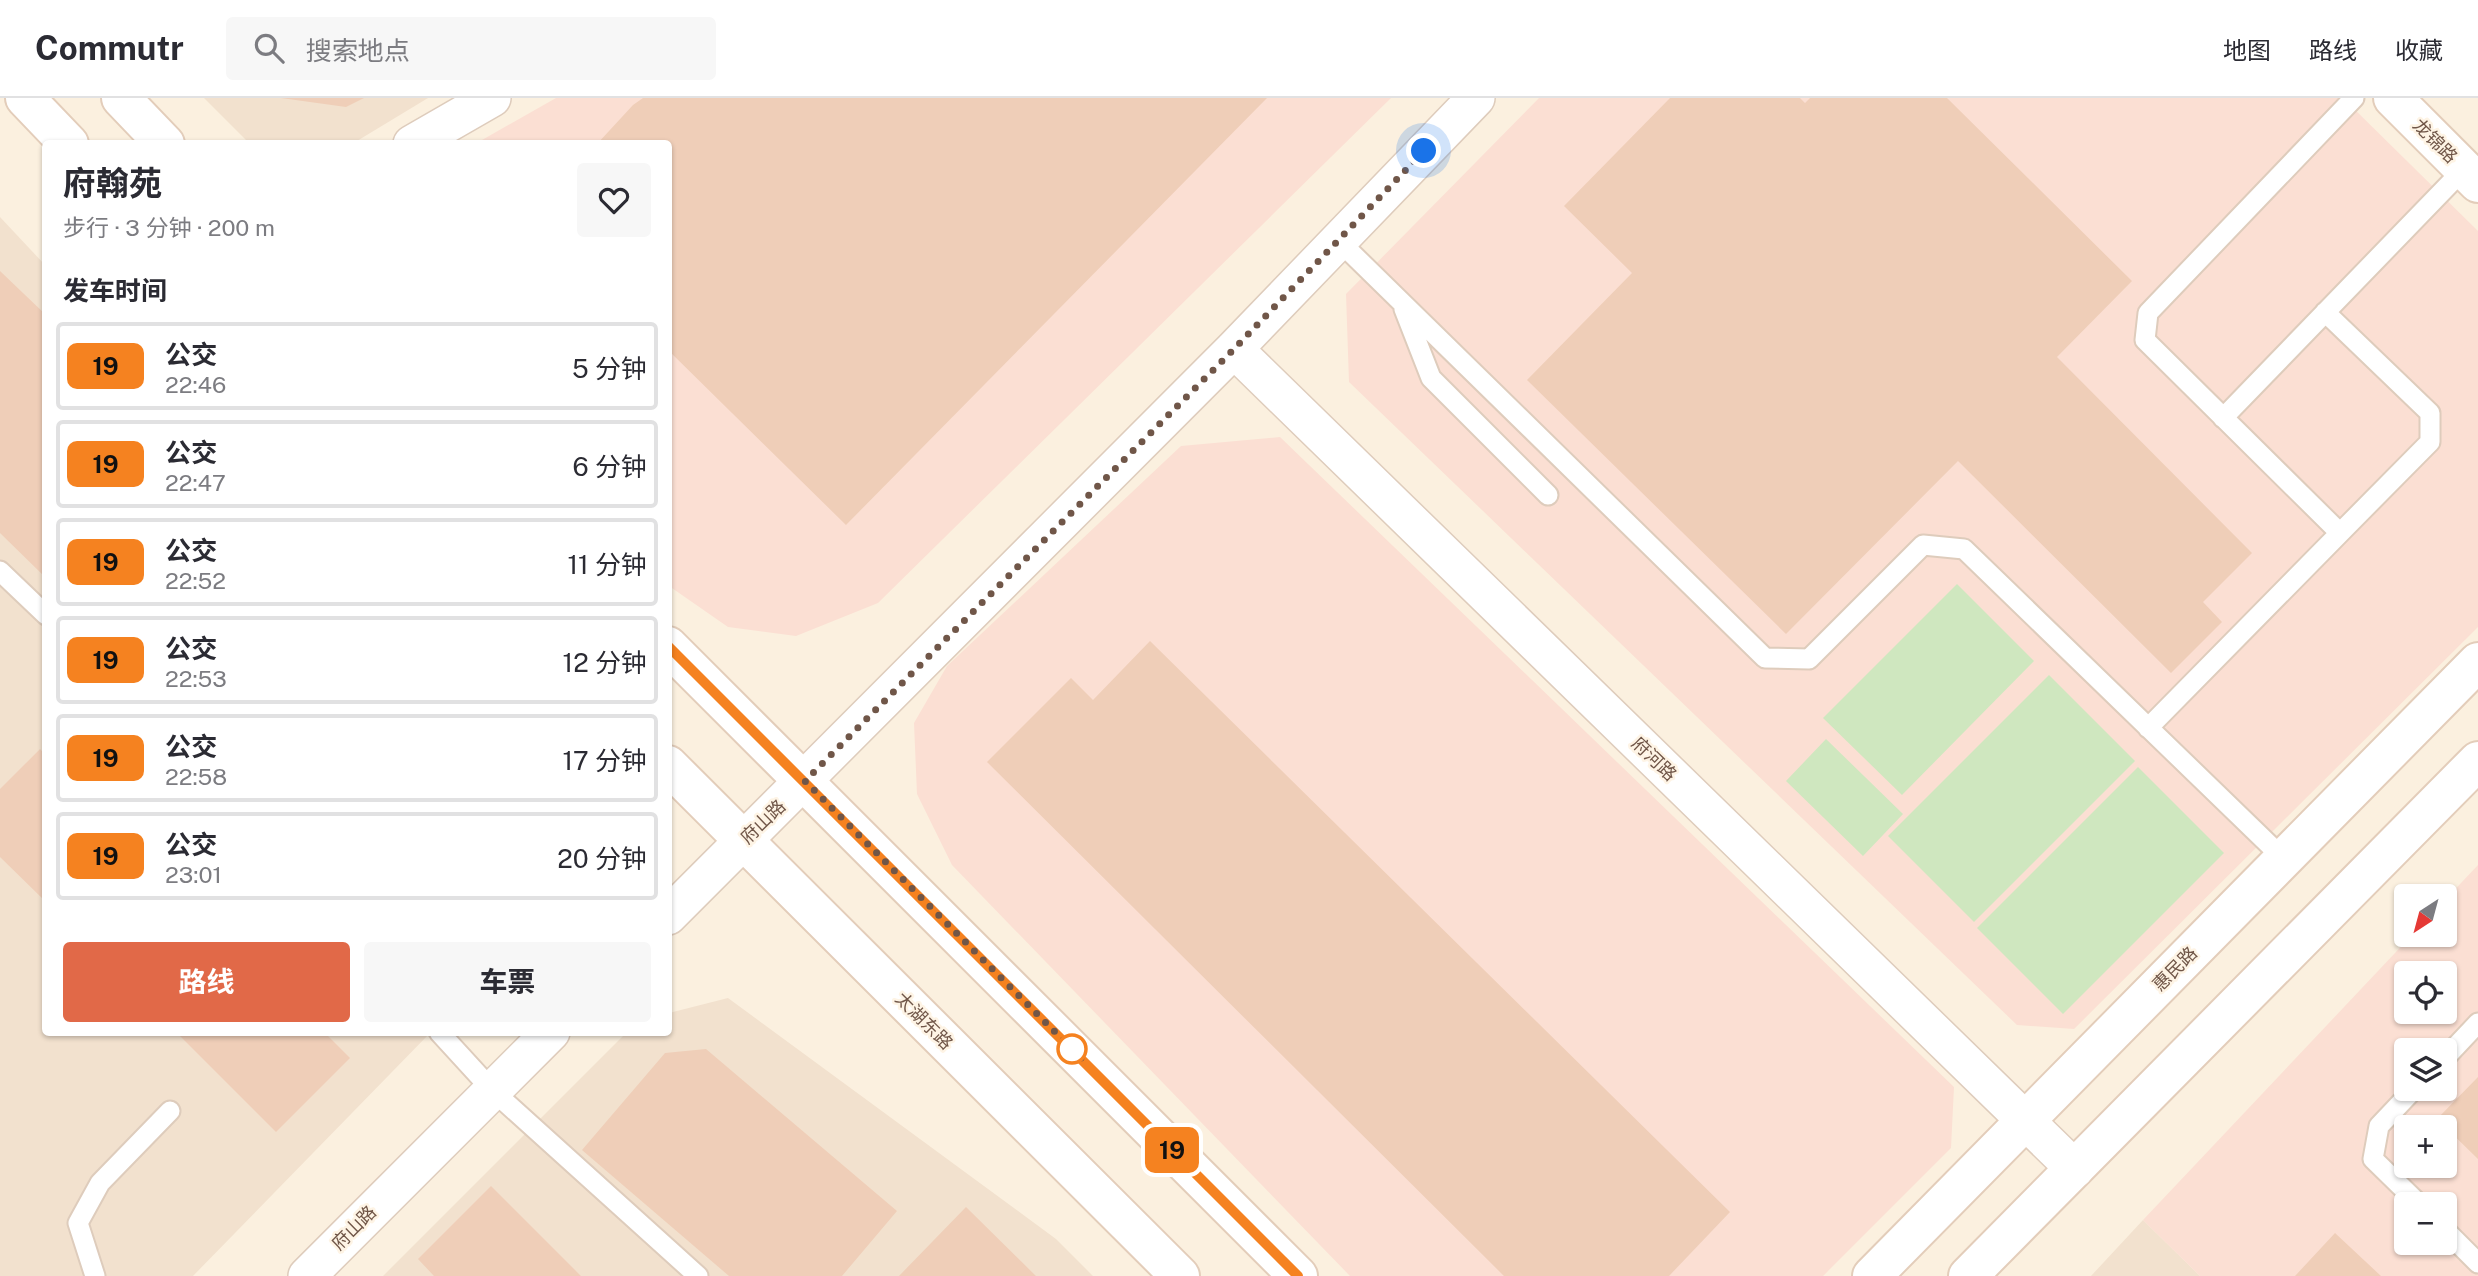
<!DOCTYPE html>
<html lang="zh">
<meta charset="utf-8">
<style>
:root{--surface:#fff;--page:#f7f7f7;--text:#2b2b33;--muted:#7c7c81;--line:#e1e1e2;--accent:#e16948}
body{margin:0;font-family:"Public Sans","Noto Sans SC",sans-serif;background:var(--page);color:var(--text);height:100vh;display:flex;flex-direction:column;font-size:26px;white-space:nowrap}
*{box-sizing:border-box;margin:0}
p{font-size:23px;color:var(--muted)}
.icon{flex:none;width:38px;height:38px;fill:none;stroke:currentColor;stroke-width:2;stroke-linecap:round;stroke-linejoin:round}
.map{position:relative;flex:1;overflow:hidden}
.panel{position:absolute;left:42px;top:42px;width:630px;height:896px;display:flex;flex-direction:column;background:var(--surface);border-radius:7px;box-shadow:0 2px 5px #0004}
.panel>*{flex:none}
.badge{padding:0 14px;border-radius:10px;font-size:24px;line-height:46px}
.needle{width:46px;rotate:216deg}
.fabs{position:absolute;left:2394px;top:786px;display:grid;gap:14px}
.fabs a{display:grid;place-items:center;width:63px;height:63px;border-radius:7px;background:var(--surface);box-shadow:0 2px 5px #0004;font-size:35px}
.you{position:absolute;width:35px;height:35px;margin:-18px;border:5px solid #fff;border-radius:50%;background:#1a73e8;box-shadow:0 0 0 10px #1a73e833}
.map>.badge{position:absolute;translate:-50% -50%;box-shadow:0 0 0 4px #fff}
h2{padding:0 21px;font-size:26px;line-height:63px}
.round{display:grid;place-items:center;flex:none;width:74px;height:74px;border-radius:7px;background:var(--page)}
.summary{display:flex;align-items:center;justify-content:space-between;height:119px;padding:0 21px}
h1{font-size:33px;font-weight:700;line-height:52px}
.primary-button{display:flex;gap:14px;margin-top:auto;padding:14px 21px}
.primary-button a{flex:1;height:80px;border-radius:7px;background:var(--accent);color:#fff;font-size:28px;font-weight:700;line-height:80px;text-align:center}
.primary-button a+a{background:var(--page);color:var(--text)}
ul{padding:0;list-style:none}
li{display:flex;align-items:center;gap:21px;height:88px;margin:0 14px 10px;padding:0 7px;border:4px solid var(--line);border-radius:7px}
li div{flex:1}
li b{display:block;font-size:26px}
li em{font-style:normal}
li .badge{min-width:77px;font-weight:700;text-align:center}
header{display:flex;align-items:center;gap:42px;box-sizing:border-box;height:98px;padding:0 35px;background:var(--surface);border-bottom:2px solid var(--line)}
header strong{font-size:33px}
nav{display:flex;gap:38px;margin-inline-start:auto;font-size:24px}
.search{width:490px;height:63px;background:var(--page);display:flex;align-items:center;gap:18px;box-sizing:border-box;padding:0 24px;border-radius:7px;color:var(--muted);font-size:26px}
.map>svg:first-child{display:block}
.residential{fill:#f2e1ce}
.commercial{fill:#fbdfd3;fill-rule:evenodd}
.green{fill:#cfe7bf}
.building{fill:#efceb8}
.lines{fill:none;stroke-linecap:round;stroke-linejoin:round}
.lane-casing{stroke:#deccbc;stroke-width:23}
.street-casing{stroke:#deccbc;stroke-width:40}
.secondary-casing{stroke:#e3cdba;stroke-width:42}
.lane{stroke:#fff;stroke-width:19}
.street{stroke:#fff;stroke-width:37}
.secondary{stroke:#fff;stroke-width:38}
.line-casing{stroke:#fff;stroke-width:16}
.line{stroke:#f58220;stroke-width:10}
.walk{stroke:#705648;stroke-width:7;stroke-dasharray:0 12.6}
.stop-dot{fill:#fff;stroke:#f58220;stroke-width:3.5}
.labels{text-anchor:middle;stroke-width:5;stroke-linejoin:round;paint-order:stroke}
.street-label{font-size:18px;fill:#705648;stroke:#fef4e5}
</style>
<header>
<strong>Commutr</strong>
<div class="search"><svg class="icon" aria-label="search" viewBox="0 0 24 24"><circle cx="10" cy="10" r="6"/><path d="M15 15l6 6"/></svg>搜索地点</div>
<nav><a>地图</a><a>路线</a><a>收藏</a></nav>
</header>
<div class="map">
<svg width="2478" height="1178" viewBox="0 0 2478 1178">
<rect width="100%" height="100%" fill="#fbf0df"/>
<path class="residential" d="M204,0H428L352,46L249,45Z
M0,119L45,167L46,934L430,935L193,1178H0Z
M728,900L1056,1141L1093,1178H383L626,935L668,934L669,915Z
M2143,1122L2200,1178H2091Z"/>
<path class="commercial" d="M556,0H1391L878,505L796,538L728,529L669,488L668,46H475Z
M1539,0H2343L2478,133V529L2074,931L2017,927L1349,284L1346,196Z
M1280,339L1954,989L1951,1050L1823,1178H1350L952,767L917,696L914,625L947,568L1181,348Z
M2478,767V1178H2200L2143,1122L2412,837L2445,836V802ZM2406,875H2445V914H2406ZM2406,952H2445V990H2406ZM2406,1029H2445V1068H2406ZM2406,1106H2445V1144H2406Z"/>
<path class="green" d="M1957,486L2034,563L1902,697L1823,620Z
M2049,577L2135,663L1974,824L1888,738Z
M1826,641L1903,716L1863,758L1786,683Z
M2138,669L2224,755L2063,916L1977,830Z"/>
<path class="building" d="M281,0H364L346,9Z
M643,0H1267L846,427L668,252V46H597L633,7Z
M1670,0H1800L1805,5L1810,0H1947L2132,183L2057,259L2252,455L2203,504L2222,524L2171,575L1958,363L1786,536L1527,282L1632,175L1564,108Z
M0,173L46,217V480L0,435Z
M1150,543L1730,1114L1669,1178H1504L987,664L1071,580L1093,602Z
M40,651L46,657V804L0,759V691Z
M176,934H324L350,960L276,1034Z
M706,951L897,1113L842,1178H729L582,1052L665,955Z
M2478,979V1061L2437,1021Z
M491,1088L581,1178H434L418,1161Z
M966,1109L1036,1178H899Z
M2335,1135L2381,1178H2295Z"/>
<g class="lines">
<g class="lane-casing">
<path id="lane" d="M1338,142L1765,560L1809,561L1923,447L1964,451L2284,761
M1404,211L1431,280L1548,397
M2325,214L2430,315V344L2340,435
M2223,320L2464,71
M0,473L46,517
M2148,630L2340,435L2145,242L2148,215L2354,0
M439,934L493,993L698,1178
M2445,960L2478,925
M2415,990L2379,1028L2373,1061L2419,1106
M2445,1132L2478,1165
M95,1178L78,1125L100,1085L170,1013"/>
</g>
<g class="street-casing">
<path id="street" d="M412,46L492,0
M1234,251L2075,1071
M668,818L1234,251L1476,0
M307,1178L551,934"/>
</g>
<g class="secondary-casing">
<path id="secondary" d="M25,0L69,46
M121,0L165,46
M2393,0L2478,85
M668,548L1298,1178
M668,667L1180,1178
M1872,1178L2478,564
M1968,1178L2478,663"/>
</g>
<use href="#lane" class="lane"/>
<use href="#street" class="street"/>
<use href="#secondary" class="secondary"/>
</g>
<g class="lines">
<g class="line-casing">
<path id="line" d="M668,548L1298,1178"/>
</g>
<use href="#line" class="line"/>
<path class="walk" d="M1072,951L1081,960L805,683L1234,251L1424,53"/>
</g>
<circle class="stop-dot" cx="1072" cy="951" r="14"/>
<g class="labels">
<g class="street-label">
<text transform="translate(2435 43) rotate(45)" y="6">龙锦路</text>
<text transform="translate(1654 661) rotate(44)" y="6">府河路</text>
<text transform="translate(763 724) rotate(-44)" y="6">府山路</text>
<text transform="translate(2175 871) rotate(-45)" y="6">惠民路</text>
<text transform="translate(924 923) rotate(45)" y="6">太湖东路</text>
<text transform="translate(354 1130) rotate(-45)" y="6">府山路</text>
</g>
</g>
</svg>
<div class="fabs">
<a><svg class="needle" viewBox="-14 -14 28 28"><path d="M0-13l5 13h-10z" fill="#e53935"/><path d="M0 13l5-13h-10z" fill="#7c7c81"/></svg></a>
<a><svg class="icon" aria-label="locate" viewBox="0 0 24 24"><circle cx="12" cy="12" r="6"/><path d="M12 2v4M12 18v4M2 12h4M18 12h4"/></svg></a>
<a><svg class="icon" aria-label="layers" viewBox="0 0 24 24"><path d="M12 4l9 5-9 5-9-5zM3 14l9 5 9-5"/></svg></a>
<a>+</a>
<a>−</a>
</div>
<div class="you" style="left:1424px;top:53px"></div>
<b class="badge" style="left:1172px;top:1052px;background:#f58220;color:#111">19</b>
<section class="panel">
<div class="summary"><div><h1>府翰苑</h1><p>步行 · 3 分钟 · 200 m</p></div><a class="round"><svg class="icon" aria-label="heart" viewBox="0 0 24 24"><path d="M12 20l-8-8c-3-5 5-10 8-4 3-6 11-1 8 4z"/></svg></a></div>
<h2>发车时间</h2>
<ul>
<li><span class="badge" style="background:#f58220;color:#111">19</span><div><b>公交</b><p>22:46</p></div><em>5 分钟</em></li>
<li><span class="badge" style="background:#f58220;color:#111">19</span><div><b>公交</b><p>22:47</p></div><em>6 分钟</em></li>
<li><span class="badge" style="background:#f58220;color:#111">19</span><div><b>公交</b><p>22:52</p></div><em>11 分钟</em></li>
<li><span class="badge" style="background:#f58220;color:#111">19</span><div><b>公交</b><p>22:53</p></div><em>12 分钟</em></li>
<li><span class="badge" style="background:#f58220;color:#111">19</span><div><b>公交</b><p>22:58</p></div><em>17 分钟</em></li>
<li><span class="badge" style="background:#f58220;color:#111">19</span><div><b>公交</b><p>23:01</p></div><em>20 分钟</em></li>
</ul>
<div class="primary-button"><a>路线</a><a>车票</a></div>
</section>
</div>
